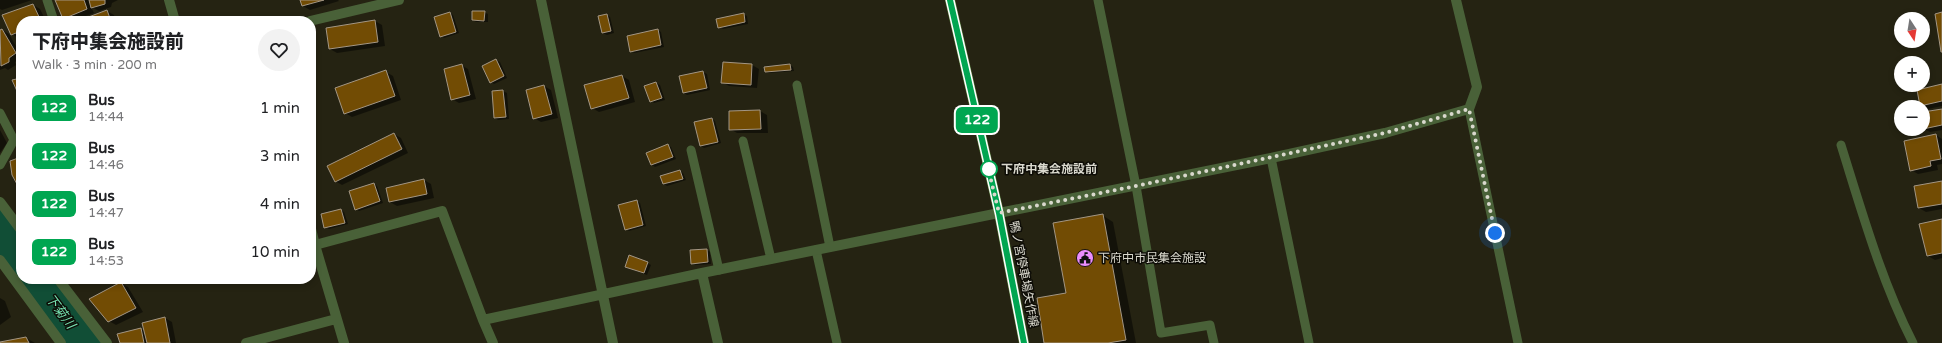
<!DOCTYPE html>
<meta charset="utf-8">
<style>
:root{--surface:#fff;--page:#f2f2f2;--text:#202124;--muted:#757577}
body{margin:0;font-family:"Varela Round","Noto Sans JP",sans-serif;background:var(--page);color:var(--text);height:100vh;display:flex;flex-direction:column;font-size:15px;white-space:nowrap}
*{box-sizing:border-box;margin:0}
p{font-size:13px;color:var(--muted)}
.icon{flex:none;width:22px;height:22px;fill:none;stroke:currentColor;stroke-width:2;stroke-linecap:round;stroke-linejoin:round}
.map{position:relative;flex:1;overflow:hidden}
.panel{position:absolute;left:16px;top:16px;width:300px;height:268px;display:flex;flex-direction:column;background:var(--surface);border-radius:16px;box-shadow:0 2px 6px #0003}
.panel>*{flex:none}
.badge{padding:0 8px;border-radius:6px;font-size:14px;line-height:26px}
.needle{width:26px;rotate:168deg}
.buttons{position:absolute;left:1894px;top:12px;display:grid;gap:8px}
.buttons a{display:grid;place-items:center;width:36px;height:36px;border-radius:50%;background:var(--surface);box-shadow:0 2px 6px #0003;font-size:20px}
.you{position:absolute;width:20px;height:20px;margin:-10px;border:3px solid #fff;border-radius:50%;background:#1a73e8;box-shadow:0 0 0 6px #1a73e833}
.map>.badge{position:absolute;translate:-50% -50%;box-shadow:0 0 0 2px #fff}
.round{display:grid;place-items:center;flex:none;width:42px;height:42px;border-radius:21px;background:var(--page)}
.head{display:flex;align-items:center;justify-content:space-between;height:68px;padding:0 16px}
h1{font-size:19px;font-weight:800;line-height:30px}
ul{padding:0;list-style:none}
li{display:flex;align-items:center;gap:12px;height:48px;padding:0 16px}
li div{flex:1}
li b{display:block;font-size:15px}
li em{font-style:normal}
li .badge{min-width:44px;font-weight:700;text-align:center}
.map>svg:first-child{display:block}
.shadow{fill:#0007}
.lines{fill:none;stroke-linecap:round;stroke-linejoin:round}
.river{stroke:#114e36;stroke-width:40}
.building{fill:#724c04;stroke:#a39684}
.lane{stroke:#496138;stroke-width:9}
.street{stroke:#496138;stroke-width:10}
.secondary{stroke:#5d8442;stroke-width:10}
.line-casing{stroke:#fff;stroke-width:9}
.line{stroke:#00a651;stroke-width:6}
.walk{stroke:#d9d8cd;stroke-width:4;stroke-dasharray:0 7.2}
.stop-dot{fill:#fff;stroke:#00a651;stroke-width:2}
.labels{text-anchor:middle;stroke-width:3;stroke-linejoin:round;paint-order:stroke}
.stop-label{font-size:12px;font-weight:bold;fill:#d9d8cd;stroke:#0d0c06;text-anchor:start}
.poi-label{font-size:12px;fill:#d9d8cd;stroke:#0d0c06;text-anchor:start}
.street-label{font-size:12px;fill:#d9d8cd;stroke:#0d0c06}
.water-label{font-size:13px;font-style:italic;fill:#76e1b0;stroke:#0d0c06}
</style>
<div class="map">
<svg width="1942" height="343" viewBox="0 0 1942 343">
<rect width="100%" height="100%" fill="#252312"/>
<path class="shadow" d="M0,0H32L2,10L0,9Z
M56,0H118L112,3L111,7L99,11L91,7L94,13L72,21L63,18Z
M301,0H338L339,1L310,10L303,6Z
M33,5L40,9L46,21H21V37L18,38L12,34Z
M107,11L114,15L116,21H81Z
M484,12L488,14V22H476L473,20Z
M450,13L453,15L459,33L444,38L441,36Z
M743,14L747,16L748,24L723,29L719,27Z
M607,15L610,17L614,33L607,35L603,33Z
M375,21L382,25L385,46L337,53L330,49Z
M2,30L9,34L17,48L21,46V58L15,62L16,65L8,70L5,68L0,70V31Z
M658,30L661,32L664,47L634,53L631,51Z
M496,60L500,62L507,78L494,84L491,82Z
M461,65L468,69L476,99L459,103L452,99Z
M752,65L759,69L757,88L729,86L722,82Z
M790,65L793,67L794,71L769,73L765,71Z
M386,72L393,76L401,100L352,117L345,113Z
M703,72L707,74L710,90L687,95L684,93L680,77Z
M622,76L629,80L635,102L599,112L592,108Z
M656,83L660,85L665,100L654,103L651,101Z
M1942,85V106L1928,109L1921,105Z
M544,86L551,90L558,118L541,122L534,118Z
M493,91H503L507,93L509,119L498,120L495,118Z
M1942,110V130L1930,132L1923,128V113Z
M760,111L767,115L768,133H737L730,129V112Z
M712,119L715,121L721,143L704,148L701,146Z
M0,130L7,143L0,153Z
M394,134L401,138L408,153L342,185L335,181Z
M1936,135L1942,139V164L1937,165L1938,170L1918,174L1911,170Z
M668,145L671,147L676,159L655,167L652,165L647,153Z
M680,171L683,173L686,180L667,186L664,184Z
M424,180L431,184L434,198L397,206L390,202Z
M1942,182V209L1926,212L1919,208Z
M374,184L377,186L383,203L359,211L356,209Z
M21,193V198L18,194Z
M637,201L640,203L646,226L629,231L626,229Z
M341,210L344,212L348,224L329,229L325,227Z
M1102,215L1113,222L1136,343H1045Z
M1942,220V258L1935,260L1928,256Z
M707,250L710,252L711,264L696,265L692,263Z
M647,263L651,265L647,275L626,267Z
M121,283L128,287L143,312L116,325L109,321Z
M0,298L5,301L11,317L0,325Z
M165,318L172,322L176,343H121L141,329L145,331Z
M26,338L35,343H2Z"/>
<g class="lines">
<path class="river" d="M0,230L21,258
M37,279L85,343"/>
</g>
<path class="building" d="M55,0H84L87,9L63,19Z
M89,0H105V4L91,8Z
M300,0H324L302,6Z
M33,4L41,21H21V31L11,35L2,15Z
M107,10L111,21H78Z
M472,11H485L484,21L472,20Z
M450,12L456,32L440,37L434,17Z
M1942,12V52H1941L1935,14Z
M744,13L745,22L718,28L716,19Z
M607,14L611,31L602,33L598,16Z
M375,20L378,42L329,49L326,28Z
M2,29L16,53L9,58V62L1,66L0,30Z
M658,29L661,45L630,52L627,36Z
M496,59L504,76L490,83L482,66Z
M723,62L752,64L751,85L721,83Z
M462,64L470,95L451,100L444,69Z
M790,64L791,70L765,72L764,67Z
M386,70L395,96L344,114L335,88Z
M703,71L707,88L683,93L679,76Z
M622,75L629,98L591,109L584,85Z
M21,78V100L12,80Z
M656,82L662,98L650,102L644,86Z
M1942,84V101L1920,106L1917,90Z
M544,85L552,114L533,119L526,90Z
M503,90L506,117L494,118L492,91Z
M1942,109V125L1923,129V112Z
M760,110L761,129L729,130V111Z
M712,118L718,142L700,146L694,122Z
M394,133L402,149L335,182L327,166Z
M1936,134L1941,159L1930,161L1931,166L1910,171L1904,141Z
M668,144L673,157L651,165L646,153Z
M21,157V185L18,186L12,175L10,161Z
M680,170L683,179L663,184L660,176Z
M424,179L427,194L389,202L386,188Z
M1942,181V204L1918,208L1914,186Z
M374,183L380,201L355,210L349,191Z
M637,200L643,225L625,230L618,205Z
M341,209L345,223L324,228L321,214Z
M1103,214L1126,340L1108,343H1044L1037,298L1066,293L1053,223Z
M1942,219V253L1927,256L1919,224Z
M707,249L708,262L691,264L690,250Z
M629,255L648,262L644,273L625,267Z
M121,282L136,308L108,322L89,299Z
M165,317L170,343H147L142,323Z
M141,328L144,343H120L117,334Z
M26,337L29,343H0V342Z"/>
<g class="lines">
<path class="lane" d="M47,0L54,21
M1098,0L1136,186L1161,333L1210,325L1214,343
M797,85L830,247
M1469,109L1518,343
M0,113L14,140L0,165
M743,141L771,259
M1841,145C1862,212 1881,280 1913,343
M691,150L719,270
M1271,158L1309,343
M816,250L837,343"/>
<path class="street" d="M169,0L175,21
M541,0L613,343
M310,21L399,0
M0,202L21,230
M311,229L315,245L442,211L483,320L493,343
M315,245L344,343
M0,260L61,343
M702,273L718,343
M58,279L107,343
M483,320L702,273L1271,158L1385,133L1469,109L1477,87L1456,0
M246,343L336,319"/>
<path class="secondary" d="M950,0L999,213L1024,343"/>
</g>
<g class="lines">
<g class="line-casing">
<path id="line" d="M950,0L999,213L1024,343"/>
</g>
<use href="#line" class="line"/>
<path class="walk" d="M989,169L988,168L999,213L1136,186L1385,133L1469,109L1495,233"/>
</g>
<defs>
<g id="civic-disc" transform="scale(0.9)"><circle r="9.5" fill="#ea8dfd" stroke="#0d0c06"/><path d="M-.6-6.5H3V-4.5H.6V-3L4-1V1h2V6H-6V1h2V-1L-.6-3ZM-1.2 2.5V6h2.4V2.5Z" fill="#111"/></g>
</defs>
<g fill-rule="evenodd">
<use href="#civic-disc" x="1085" y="258"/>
</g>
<circle class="stop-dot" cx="989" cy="169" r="8"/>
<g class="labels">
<g class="stop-label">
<text x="1001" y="173">下府中集会施設前</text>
</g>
<g class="poi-label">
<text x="1098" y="262">下府中市民集会施設</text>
</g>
<g class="street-label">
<text transform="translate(1024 274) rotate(79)" y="4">鴨ノ宮停車場矢作線</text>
</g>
<g class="water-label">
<text transform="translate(61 311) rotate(53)" y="5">下菊川</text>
</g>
</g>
</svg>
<div class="buttons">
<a><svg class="needle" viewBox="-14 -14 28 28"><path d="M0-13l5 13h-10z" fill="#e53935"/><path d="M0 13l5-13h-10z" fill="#757577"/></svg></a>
<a>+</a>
<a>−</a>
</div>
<div class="you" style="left:1495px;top:233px"></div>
<b class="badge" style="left:977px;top:120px;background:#00a651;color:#fff">122</b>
<section class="panel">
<div class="head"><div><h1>下府中集会施設前</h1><p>Walk · 3 min · 200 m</p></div><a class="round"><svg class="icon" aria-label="heart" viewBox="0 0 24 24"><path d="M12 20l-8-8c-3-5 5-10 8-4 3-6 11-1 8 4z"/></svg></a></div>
<ul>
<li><span class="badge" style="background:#00a651;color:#fff">122</span><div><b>Bus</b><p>14:44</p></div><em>1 min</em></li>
<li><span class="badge" style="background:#00a651;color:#fff">122</span><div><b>Bus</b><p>14:46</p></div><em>3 min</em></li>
<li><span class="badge" style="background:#00a651;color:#fff">122</span><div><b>Bus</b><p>14:47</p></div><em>4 min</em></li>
<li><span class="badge" style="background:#00a651;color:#fff">122</span><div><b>Bus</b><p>14:53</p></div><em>10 min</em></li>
</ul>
</section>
</div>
